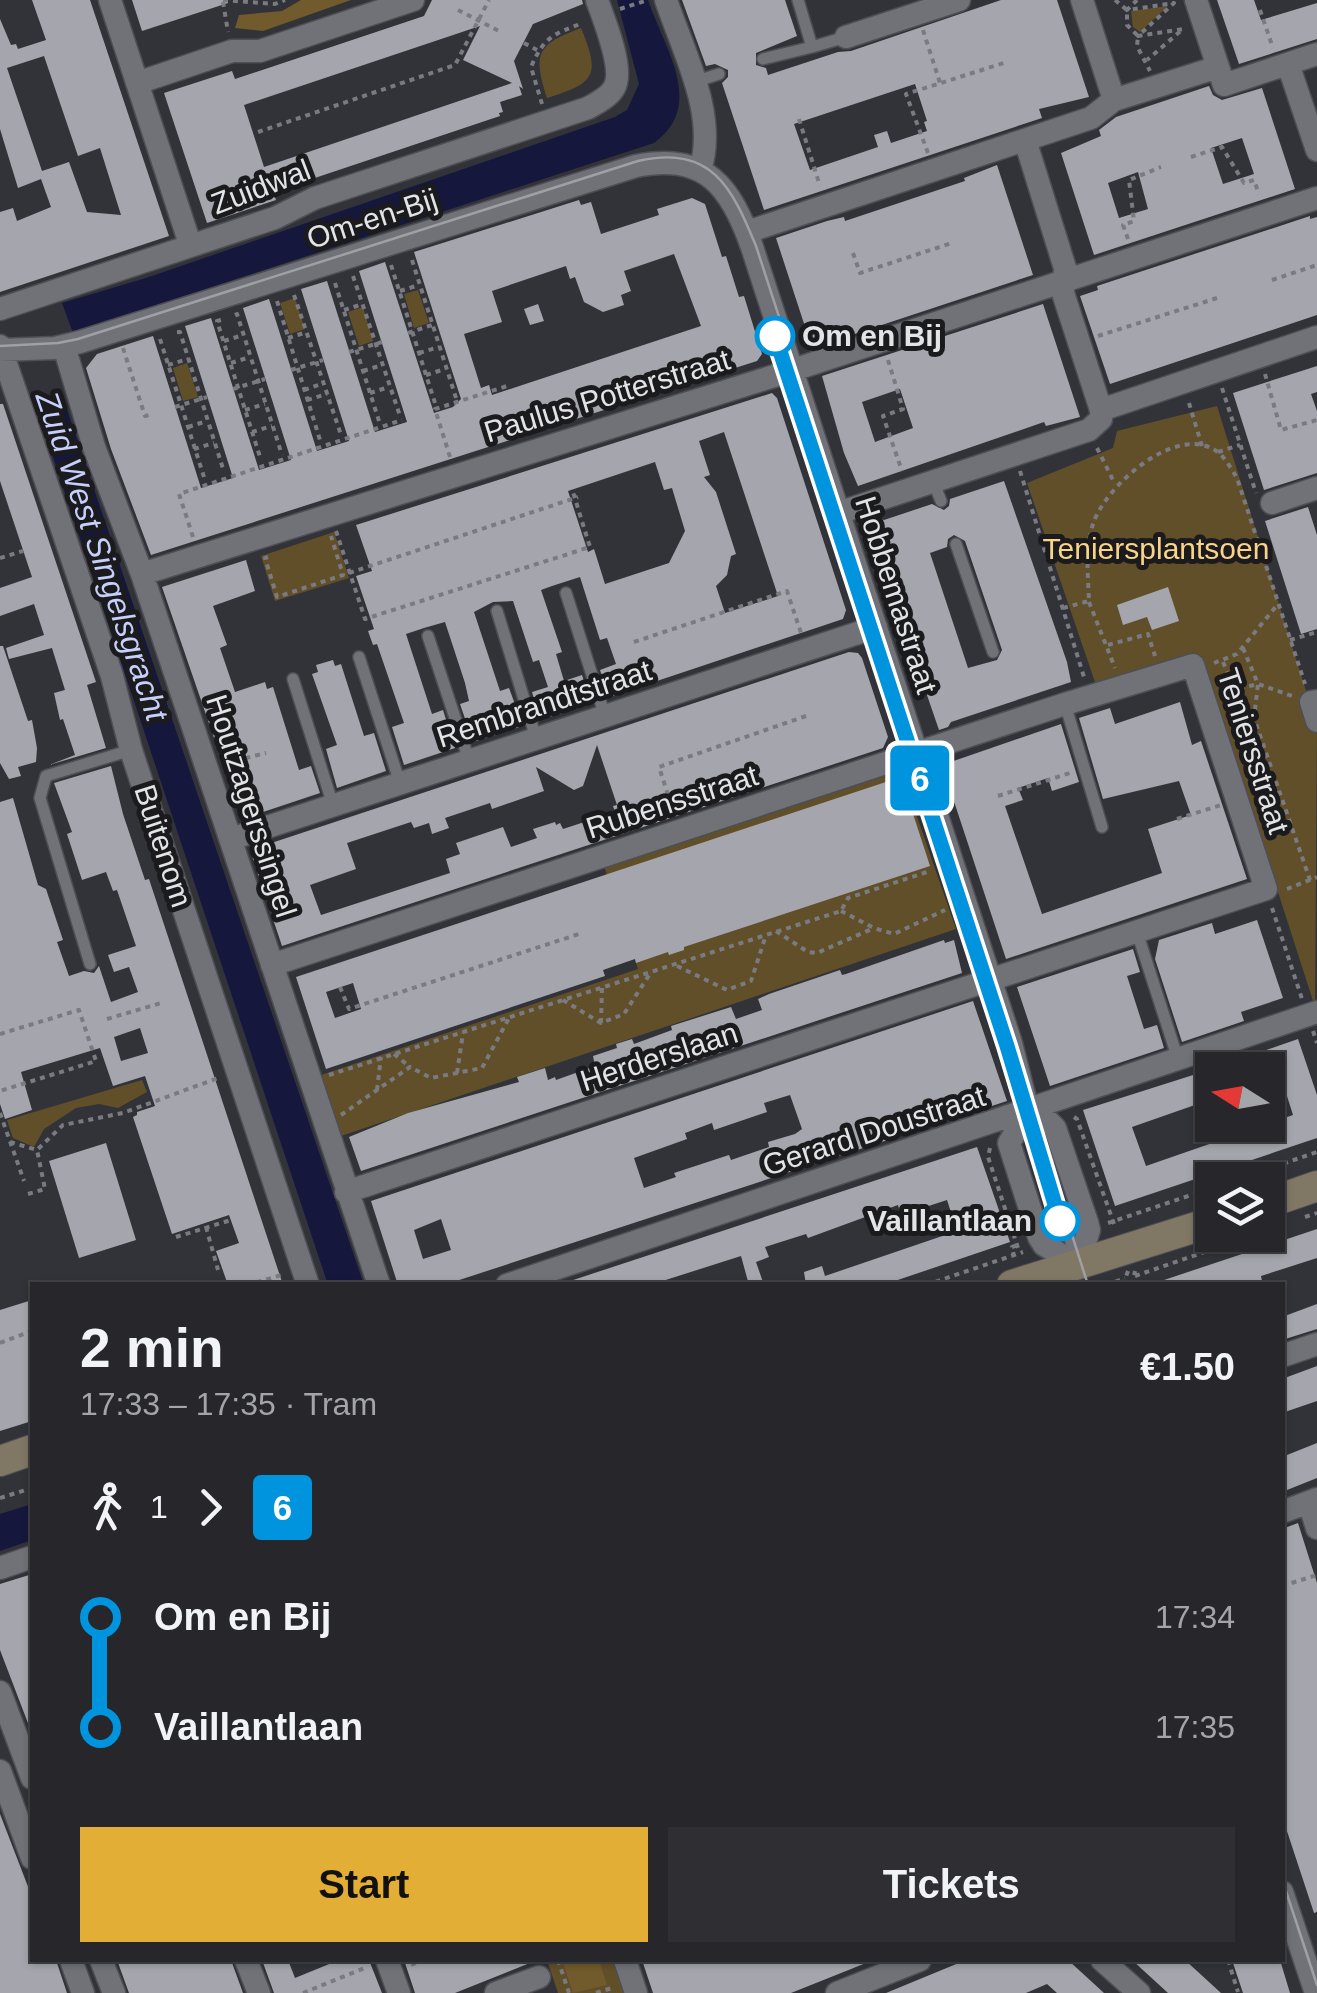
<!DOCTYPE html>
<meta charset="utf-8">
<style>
:root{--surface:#26262b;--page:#2e2e33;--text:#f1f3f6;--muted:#a4a5a9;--line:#424347;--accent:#e3ae35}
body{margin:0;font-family:Helvetica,sans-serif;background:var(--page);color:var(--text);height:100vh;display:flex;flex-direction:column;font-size:38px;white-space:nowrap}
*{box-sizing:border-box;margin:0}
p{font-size:32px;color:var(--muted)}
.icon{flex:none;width:55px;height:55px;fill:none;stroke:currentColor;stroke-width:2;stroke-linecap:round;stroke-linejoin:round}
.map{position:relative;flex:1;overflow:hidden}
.details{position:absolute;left:30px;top:1282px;width:1255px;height:680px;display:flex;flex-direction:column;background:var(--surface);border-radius:0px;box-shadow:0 2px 8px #0004,0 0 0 2px var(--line)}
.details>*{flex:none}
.badge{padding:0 20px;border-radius:8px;font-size:35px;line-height:65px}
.needle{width:65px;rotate:281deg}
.fabs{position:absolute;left:1195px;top:1052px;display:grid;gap:20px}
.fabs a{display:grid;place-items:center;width:90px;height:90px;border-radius:0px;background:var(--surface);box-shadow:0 2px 8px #0004,0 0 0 2px var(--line);font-size:50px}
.map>.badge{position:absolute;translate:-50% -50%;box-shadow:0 0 0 5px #fff}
.legs{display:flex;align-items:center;gap:15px;height:110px;padding:0 50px;font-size:32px}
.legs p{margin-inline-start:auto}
.headline{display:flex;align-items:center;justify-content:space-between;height:170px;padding:0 50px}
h1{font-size:55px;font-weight:800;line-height:75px}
.cta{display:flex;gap:20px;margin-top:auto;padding:20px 50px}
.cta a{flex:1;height:115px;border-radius:0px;background:var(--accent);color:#111;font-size:40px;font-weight:800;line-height:115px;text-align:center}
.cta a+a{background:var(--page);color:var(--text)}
ul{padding:0 50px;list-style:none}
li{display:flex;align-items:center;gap:35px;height:110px;font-size:38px}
li i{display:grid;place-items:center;width:15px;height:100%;margin:0 12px;background:currentColor}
li i::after{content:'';width:25px;height:25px;margin:-12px;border:8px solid;border-radius:50%;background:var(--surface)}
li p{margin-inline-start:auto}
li:first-child i{background:linear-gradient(#0000 50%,currentColor 0)}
li:last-child i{background:linear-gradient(currentColor 50%,#0000 0)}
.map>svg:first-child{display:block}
.green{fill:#614f29}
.forest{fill:#715a2b}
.water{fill:#15173d}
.pier{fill:#323339}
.building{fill:#a5a6ad;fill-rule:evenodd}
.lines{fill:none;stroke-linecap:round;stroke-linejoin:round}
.service-casing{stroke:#4e4f54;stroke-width:14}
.minor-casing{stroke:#4e4f54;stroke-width:25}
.secondary-casing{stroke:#4e4f54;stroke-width:32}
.path{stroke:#7a7b80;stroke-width:4;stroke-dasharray:5 5;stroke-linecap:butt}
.service{stroke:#707278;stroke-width:11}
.minor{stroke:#707278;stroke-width:22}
.secondary{stroke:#807764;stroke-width:30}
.tram{stroke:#9fa0a4;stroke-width:2.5}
.line-1-casing{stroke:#fff;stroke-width:22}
.line-1{stroke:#0093de;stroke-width:15}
.stop-1-dot{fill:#fff;stroke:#0093de;stroke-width:5}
.labels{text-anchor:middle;stroke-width:10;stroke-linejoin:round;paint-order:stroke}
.street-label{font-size:30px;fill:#e3e4e7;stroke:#1b1b1e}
.stop-label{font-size:30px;font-weight:bold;fill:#e3e4e7;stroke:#1b1b1e;text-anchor:start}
.park-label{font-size:30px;fill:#f8d389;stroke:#1b1b1e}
.water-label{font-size:32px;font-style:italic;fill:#c7cffb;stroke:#1b1b1e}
</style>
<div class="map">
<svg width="1317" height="1993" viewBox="0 0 1317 1993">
<rect width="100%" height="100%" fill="#323339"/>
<path class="green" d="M1168,6L1140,32L1133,27L1131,11Z
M581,28C601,76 595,83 547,98C532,53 538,44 581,28Z
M418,290L429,323L414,328L404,294Z
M295,298L305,329L290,334L280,303Z
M363,307L373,341L359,346L348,312Z
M187,363L198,397L183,401L173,368Z
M1217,406L1317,726L1315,1007L1202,656L1096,685L1027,483L1113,448L1117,431Z
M334,532L349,578L275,601L261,556Z
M899,765L956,929L335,1138L315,1077L638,969L601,857Z
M142,1080L147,1092L118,1108L99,1104L76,1108L44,1129L34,1147L13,1138L7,1120Z
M547,1960H616L627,1993H558Z"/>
<path class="forest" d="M301,0H351L263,31L235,28L239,15L282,11Z
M562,1960H599L607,1985L573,1993Z"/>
<path class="water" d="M617,0H648C663,46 707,105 654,143L67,334L52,356L53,368L364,1285H328L37,409L62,303L146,278L615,117L627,110L639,84Z
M32,1504V1540L0,1551V1514Z"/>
<path class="pier" d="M62,303L73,333L53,356V362L66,401L37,412L24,370V345L37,319Z"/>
<path class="building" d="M32,0H90L169,236L0,292V212L13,208L17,221L51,207L41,179L18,188L0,129V19L11,45L16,44L18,49L46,40ZM44,56L78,156L100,148L121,215L87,212L69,162L42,171L7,68Z
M132,0H228V3L142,31Z
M432,0H582L583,4L533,24L514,61L523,89L519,86L522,95L500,102L503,112L499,113L500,116L273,192L276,200L207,223L164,93L232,71L235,79L424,16ZM480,26L463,60L512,83L264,167L244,105Z
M682,0H785L797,36L756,53V65L766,68L768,75L838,52L851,51L1001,0H1057L1089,97L1039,109L1042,118L764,210L722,83L728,77V70L715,64L706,66ZM915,84L927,121L924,122L927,131L891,143L887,131L874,135L878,147L810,170L794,124Z
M1217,0H1254L1261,20L1317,3V39L1239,64Z
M1209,86L1213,95L1222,100L1262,88L1295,189L1094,255L1061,153L1101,136L1099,130L1116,117ZM1242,138L1254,174L1223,184L1211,148ZM1138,172L1148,209L1119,218L1108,183Z
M997,165L1033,275L812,348L776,238L827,221L844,217L845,221L965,181L964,178Z
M692,198L705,204L722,257L726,256L739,297L744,296L762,354L757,361L151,555L111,449L86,368L97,354L153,336L201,488L233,478L185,326L211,318L259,470L291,460L243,308L269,299L317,451L349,441L301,289L327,281L375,432L407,422L359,271L385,262L434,413L453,407L461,399L414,252L579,200L581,205L591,202L601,234L659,215L657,209ZM674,254L701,326L492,395L489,385L481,388L464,334L502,322L492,291L566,266L570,279L575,277L584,302L603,312L624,305L621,295L631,291L624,271Z
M1310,216V219L1317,217V315L1110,384L1080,296L1098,290L1097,286Z
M538,304L544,321L530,325L524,309Z
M1043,304L1080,417L1046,426L1044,422L858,486L844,453L822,376ZM900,389L913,428L875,442L862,402Z
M1317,366V392L1311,394L1317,411V473L1264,490L1233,393Z
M772,393L777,398L846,610L843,619L609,697L600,670L616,664L607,638L600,640L580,577L552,586L541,590L562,652L556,654L564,681L582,675L591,703L540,720L532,692L548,687L539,660L533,662L513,601L493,602L474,612L500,691L509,688L523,726L473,742L460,704L469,701L465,683L445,622L424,628L406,634L432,714L443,710L455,748L404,765L392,727L404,723L377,644L373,645L368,631L374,629L356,576L372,571L356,525ZM724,432L778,596L725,613L716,586L727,575L731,556L736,554L716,492L704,477L710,475L699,441ZM655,462L664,490L672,488L685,531L669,563L605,584L594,549L588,552L568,491Z
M0,404H3L96,682L87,685L106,748L49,765L75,755L63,719L60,720L54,693L65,690L52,648L9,659L6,648L44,635L34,604L0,616V588L32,577L0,481Z
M1004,481L1067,662L1071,682L951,722L948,727L939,730L873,538L869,518L875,516L884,520L932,504L944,510L949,506L950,499ZM954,535L965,541L1002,650L997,660L968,668L930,553L947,547L948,539Z
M1308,507L1317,535V629L1301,634L1265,521Z
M246,560L255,591L213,606L227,645L220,648L235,692L265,682L267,689L273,687L299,770L311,766L320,793L242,819L162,587Z
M1168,587L1179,621L1152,630L1147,617L1123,625L1117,605Z
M0,646H3L28,721L32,720L37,748L36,762L18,767L21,776L9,779L0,763Z
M849,652L858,653L862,658L888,737L883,748L282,946L251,853L253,849ZM597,745L617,805L613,806L615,812L563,829L560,823L556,825L555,822L533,829L537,838L511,847L503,827L456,843L460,854L446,859L450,873L321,915L310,885L356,869L347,843L411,822L414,828L429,823L432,834L449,828L445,818L490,803L492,809L544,791L536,767L574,790L583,786Z
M333,660L335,666L341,664L364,736L374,733L386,771L337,788L326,749L337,745L312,674L318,672L316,665Z
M1180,702L1192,745L1201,741L1247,879L1006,959L942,765L1061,724L1079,782L1052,791L1048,778L1018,788L1023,800L1005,806L1042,914L1162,873L1148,829L1191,815L1179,781L1103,799L1079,718L1110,708L1115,724Z
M111,766L123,814L145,880L149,879L283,1285H228L216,1251L239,1243L229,1215L172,1234L133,1117L137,1115V1112L155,1106L145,1076L113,1086L100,1048L21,1072L32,1110L5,1119L0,1104V802L13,798L38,885L46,889L63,940L57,942L69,976L84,971L94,973L99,966L111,1002L138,992L129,967L114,972L108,955L136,946L117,890L113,891L106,872L82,880L67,834L72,832L54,783ZM140,1028L148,1053L121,1061L114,1037Z
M901,777L930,866L684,947V950L669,955L668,952L636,963L635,959L603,970L605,976L326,1069L296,977ZM353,983L361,1009L335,1018L326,992Z
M1257,920L1283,998L1241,1012L1244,1021L1182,1042L1155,959L1159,940L1212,923L1215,934Z
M944,940L945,943L954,940L962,973L361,1171L349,1137L408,1113L519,1082L517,1077L545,1068L548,1080L555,1077L556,1080L595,1066L593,1056L617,1048L616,1044L632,1039L634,1044L672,1030L671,1026L731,1007L736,1019L762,1010L758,999L769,994L840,970L842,975L846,974Z
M1133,949L1140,972L1127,976L1144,1029L1157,1025L1164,1048L1050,1086L1017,987Z
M973,1001L1007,1101L444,1285H398L371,1201ZM790,1095L802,1129L795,1134L768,1142L769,1147L731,1160L729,1155L674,1173L676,1177L644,1188L634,1158L687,1139L685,1133L712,1123L714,1130L767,1112L764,1103ZM441,1219L451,1250L423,1259L414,1230Z
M1298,1039L1317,1095V1138L1115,1206L1083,1110L1212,1069V1099L1132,1127L1146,1166L1293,1115L1280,1074L1268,1079V1070L1215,1068Z
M106,1143L136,1240L79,1258L49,1161Z
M977,1147L1010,1242L883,1285H806L804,1272L822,1266L825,1276L957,1231L947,1200L901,1215L898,1205L808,1238L806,1234L765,1247L769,1257L756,1262L764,1285H749L741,1256L650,1285H558Z
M1317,1229V1258L1261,1276L1262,1281L1251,1285H1159L1158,1282Z
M32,1300V1421L0,1431V1310Z
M1317,1304V1329L1282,1340V1317Z
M1317,1366V1401L1282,1413V1379Z
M1317,1443V1478L1282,1492V1457Z
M1298,1523L1317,1583V1912L1314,1913L1282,1816V1529Z
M29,1575H32L31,1731L0,1650V1584Z
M0,1814L32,1897V1960H56L67,1993H0Z
M117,1960H231L243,1993H129Z
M262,1960H288L295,1978L339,1960H369L382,1993H274Z
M404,1960H535V1961L455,1993H415Z
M642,1960H871V1961L791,1993H653Z
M966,1960H1068L1104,1993H1057L1047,1984L1026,1993H886Z
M1132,1960H1185L1221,1993H1168Z
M1232,1960H1280L1290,1993H1243Z"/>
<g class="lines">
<g class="service-casing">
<path id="service" d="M812,47L846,37
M763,59L812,47L798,0
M694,82L719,74
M933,481L941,501
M956,544L993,652
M566,593L605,716
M497,611L536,738
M428,636L469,760
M359,657L400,783
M293,679L333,805
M1065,704L1102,827
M1137,932L1178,1059
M90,964L40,798L46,776L131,750
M1028,1111L1077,1260"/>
</g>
<g class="minor-casing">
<path id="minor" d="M110,0L190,244
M666,0C683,51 718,116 700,170
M1082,0L1114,100L1218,67L1196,0
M846,37L959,0
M1288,64L1317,150
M1218,67L1224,85L1317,54
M137,83L232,51H260L413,0
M1025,140L1065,268L1063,293L1101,410
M747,232L1091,118L1114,100
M0,309L275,218L315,198L588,108C597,103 609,97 614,88C625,70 604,20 597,0
M0,346L112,676L131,750L308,1285
M64,346L94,447L142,574L379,1285
M0,350L55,348L80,342L636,166C706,152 731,187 752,247L1011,1043L1028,1111
M1101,410L1317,337
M1272,503L1317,488
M838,513L1089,430L1101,419V410
M142,574L787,372L1317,198
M1317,701L1311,702L1317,721
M231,839L876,627
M272,965L1065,704L1193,665L1266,889L346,1192
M1028,1111L1009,1143L1039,1237L1044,1245L1078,1264
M1028,1111L1045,1118L1055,1128L1087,1222L1089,1230L1078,1264
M507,1285L1317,1012
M1282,1356L1317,1344
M1309,1502L1317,1528
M1282,1512L1317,1499
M0,1568L32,1557
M0,1692L32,1778
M0,1771L32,1858
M1282,1892L1316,1993
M71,1960L83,1993
M101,1960L114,1993
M246,1960L259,1993
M387,1960L399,1993
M625,1960L636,1993
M1102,1960L1139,1993
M496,1993L539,1977
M837,1993L920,1960"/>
</g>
<g class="secondary-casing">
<path id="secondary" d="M1268,1203L1317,1186
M1012,1285L1212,1222
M0,1461L32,1450"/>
</g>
<path class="path" d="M223,0L275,4L285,0
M1115,0L1127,10V25L1138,36L1137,46L1150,71
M1137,0L1127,10L1174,3L1138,36L1183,29L1147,60
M223,2L228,32
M620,9L648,0
M458,10L499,31
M1260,10L1273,48
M923,30L940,83
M524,43L537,50
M542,104L531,67C544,37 553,34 583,23
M799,119L820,186
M258,132L455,65L489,0
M928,153L906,94L1007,62
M1191,157L1222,147L1244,183L1254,180L1259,194
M1128,239L1123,225L1134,221L1129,180L1161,167
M853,253L860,273L952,243
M412,260L456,398
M391,265L435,403
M353,276L400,416
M1272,280L1317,265
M335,283L379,421
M400,291L419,285
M294,295L341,435
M277,301L320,440
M344,310L363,304
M235,315L237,314L282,455
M221,320L217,321L261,460
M177,332H180L224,472
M408,333L432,325
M1098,336L1217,298
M288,338L307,332
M160,339L204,477
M224,341L243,335
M123,348L145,416L149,415
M349,352L382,342
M419,353L439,347
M888,360L903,409L883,416L902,471
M231,363L250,357
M168,365L188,359
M291,370L323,360
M363,371L382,365
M1265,374L1281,430L1317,420
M426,375L445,369
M1222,388L1256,493
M233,389L265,379
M304,390L324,383
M370,393L389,387
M307,400L327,394
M1189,403L1202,446
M175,407L207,397
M245,410L265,404
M188,427L207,421
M252,432L272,426
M1097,448L1115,484
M194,449L214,443
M1218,452L1240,445
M450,457L435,409L507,386
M1020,471L1084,677
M336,531L365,619L590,547L572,489
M193,537L179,494L402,420
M268,557L265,558L277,597L343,575L331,536
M0,558L23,551
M349,573L578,497
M1089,602L1115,668
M1063,608L1089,601C1088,576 1085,548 1093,524C1105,486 1179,420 1219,453C1226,459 1232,470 1237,478L1305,684
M1290,640L1317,632
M634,642L787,591L801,633
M1108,645L1148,634L1155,656
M1243,648L1258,684L1254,718L1310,880
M1223,662L1234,688
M1214,663L1237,654L1278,604
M1220,693L1258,684L1292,696
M211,717L235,709
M226,763L266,753
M668,795L659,767L806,716
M998,796L1070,773
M1177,819L1221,805
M1287,889L1317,877
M1272,908L1302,999
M841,911L874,928L894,934L945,910
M776,931L808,952L817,953L874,928
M677,966L727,990L751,981L766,935
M340,987L349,1009L579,934
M563,1000L601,1023L624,1014L651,972
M107,1019L161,1003
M601,1023L602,988
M1313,1031L1317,1043
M0,1034L79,1010L96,1061L0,1091
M394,1054L410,1067
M457,1073L463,1033
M329,1075L841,911L848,898L927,872
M377,1090L381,1057
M0,1113L24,1181
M341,1115L410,1067L431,1078L482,1068L509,1018
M1074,1117L1077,1119L1114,1224
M10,1142L37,1150L63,1125L123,1113L218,1078
M990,1148L988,1157L1018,1248
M1236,1180L1317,1152
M28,1194L45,1189L37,1150
M1305,1217L1317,1213
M1108,1223L1212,1188
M206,1227L218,1270
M176,1237L231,1220
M1014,1257L1012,1247L1021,1244
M1135,1276L1254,1235
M247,1285L285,1274
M926,1285L1023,1252
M1106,1285L1125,1278
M1123,1285L1128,1271
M1132,1285L1135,1271
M0,1343L32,1331
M0,1498L32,1488
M1282,1586L1317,1575
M558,1960L569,1993
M1228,1960L1238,1992
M411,1965L424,1960
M303,1993L367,1967
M596,1993L615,1987"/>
<use href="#service" class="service"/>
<use href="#minor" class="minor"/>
<use href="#secondary" class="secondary"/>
<path class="tram" d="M0,346L58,343L78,339L638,161C712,144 732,188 756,246L1018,1051L1032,1110L1088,1285
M1282,1879L1317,1985"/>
</g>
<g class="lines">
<g class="line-1-casing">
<path id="line-1" d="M775,336L1007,1046L1060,1221"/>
</g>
<use href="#line-1" class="line-1"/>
</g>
<g class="stop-1-dot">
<circle cx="775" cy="336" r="18"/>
<circle cx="1060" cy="1221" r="18"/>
</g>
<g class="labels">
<g class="street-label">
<text transform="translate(261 187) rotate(-21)" y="10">Zuidwal</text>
<text transform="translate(372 219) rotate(-18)" y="10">Om-en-Bij</text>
<text transform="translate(607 396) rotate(-17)" y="10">Paulus Potterstraat</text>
<text transform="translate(896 595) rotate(72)" y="10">Hobbemastraat</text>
<text transform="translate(544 704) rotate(-18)" y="10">Rembrandtstraat</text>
<text transform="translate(1253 751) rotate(72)" y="10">Teniersstraat</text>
<text transform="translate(672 802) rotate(-18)" y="10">Rubensstraat</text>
<text transform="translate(251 806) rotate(72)" y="10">Houtzagerssingel</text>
<text transform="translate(163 846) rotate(72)" y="10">Buitenom</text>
<text transform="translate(659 1057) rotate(-18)" y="10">Herderslaan</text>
<text transform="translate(874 1131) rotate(-18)" y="10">Gerard Doustraat</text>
</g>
<g class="stop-label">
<text x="802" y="346">Om en Bij</text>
<text x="1032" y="1231" text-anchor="end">Vaillantlaan</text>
</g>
<g class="park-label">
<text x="1156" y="559">Teniersplantsoen</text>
</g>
<g class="water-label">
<text transform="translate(102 556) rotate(71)" y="11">Zuid West Singelsgracht</text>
</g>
</g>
</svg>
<div class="fabs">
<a><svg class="needle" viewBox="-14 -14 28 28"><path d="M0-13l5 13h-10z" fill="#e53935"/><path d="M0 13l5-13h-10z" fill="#a4a5a9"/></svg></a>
<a><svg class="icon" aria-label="layers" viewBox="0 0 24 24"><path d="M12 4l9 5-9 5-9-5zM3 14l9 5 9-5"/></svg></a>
</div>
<b class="badge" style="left:920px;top:778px;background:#0093de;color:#fff">6</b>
<section class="details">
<div class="headline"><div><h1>2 min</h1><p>17:33 – 17:35 · Tram</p></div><b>€1.50</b></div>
<div class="legs"><svg class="icon" aria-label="walk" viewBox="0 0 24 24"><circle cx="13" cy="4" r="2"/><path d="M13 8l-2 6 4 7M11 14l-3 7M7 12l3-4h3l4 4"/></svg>1<svg class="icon" aria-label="forward" viewBox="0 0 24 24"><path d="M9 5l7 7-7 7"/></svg><b class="badge" style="background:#0093de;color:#fff">6</b></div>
<ul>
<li><i style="color:#0093de"></i><b>Om en Bij</b><p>17:34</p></li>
<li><i style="color:#0093de"></i><b>Vaillantlaan</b><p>17:35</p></li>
</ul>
<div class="cta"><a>Start</a><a>Tickets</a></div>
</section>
</div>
